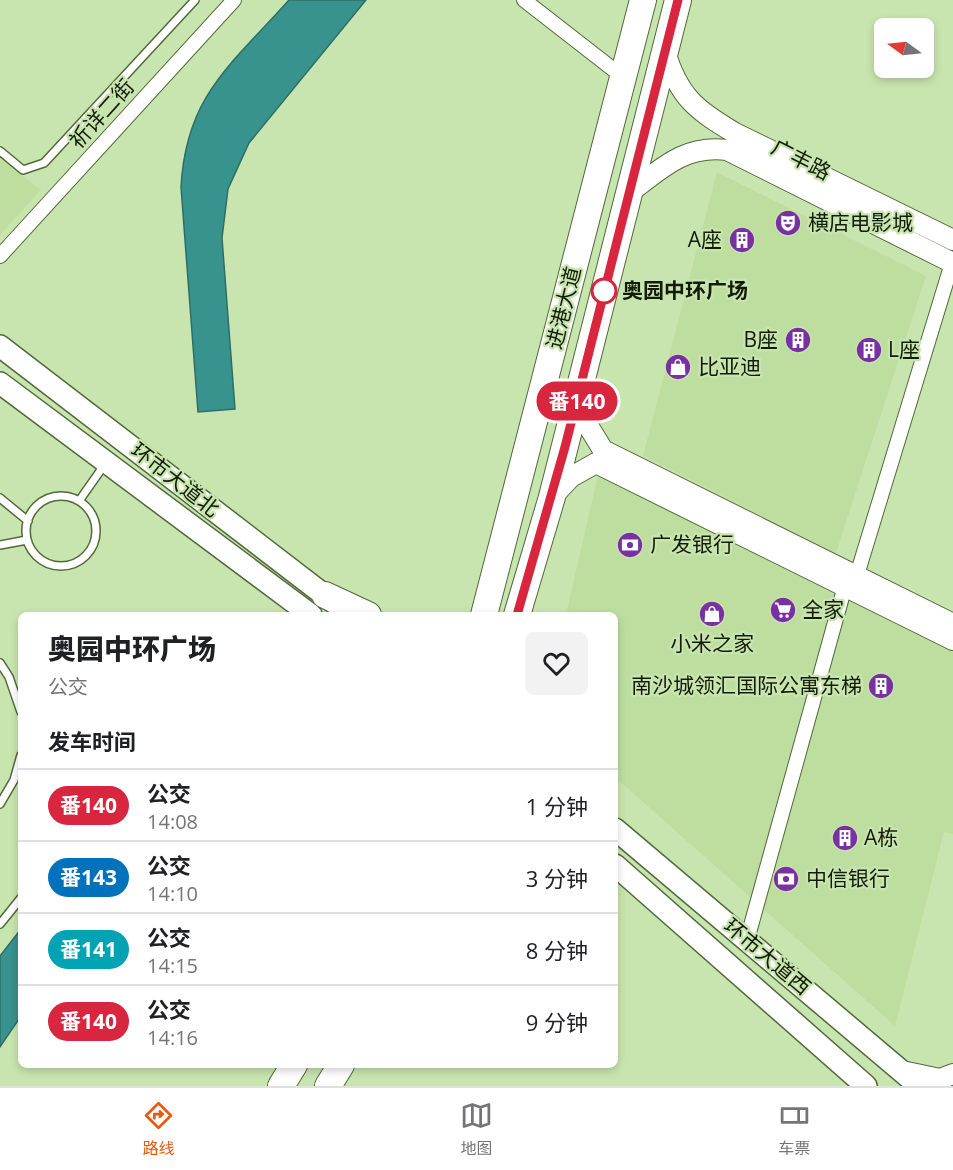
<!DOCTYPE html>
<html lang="zh">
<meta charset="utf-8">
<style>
:root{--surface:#fff;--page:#f2f2f2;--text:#202124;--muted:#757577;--line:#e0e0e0;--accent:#ea580c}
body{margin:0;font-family:"Open Sans","Noto Sans SC",sans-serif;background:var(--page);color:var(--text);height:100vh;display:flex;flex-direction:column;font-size:22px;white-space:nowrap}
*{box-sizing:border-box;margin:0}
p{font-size:20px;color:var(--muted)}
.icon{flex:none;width:33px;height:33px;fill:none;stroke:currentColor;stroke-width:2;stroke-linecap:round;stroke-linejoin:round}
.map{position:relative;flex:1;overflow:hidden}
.details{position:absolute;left:18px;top:612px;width:600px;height:456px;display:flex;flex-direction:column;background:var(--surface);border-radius:9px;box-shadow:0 3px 9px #0003}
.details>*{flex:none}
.badge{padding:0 12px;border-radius:20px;font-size:21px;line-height:39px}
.needle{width:39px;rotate:285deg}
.fabs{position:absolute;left:874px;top:18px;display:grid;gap:12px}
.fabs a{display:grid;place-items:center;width:60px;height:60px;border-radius:9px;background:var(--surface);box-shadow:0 3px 9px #0003;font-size:30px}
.map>.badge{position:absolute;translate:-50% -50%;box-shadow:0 0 0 3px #fff}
h2{padding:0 30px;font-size:22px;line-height:54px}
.round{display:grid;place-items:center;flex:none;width:63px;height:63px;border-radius:9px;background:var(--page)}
.headline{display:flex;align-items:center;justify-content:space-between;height:102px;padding:0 30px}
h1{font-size:28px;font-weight:800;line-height:45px}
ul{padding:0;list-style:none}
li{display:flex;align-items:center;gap:18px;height:72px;padding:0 30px;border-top:2px solid var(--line)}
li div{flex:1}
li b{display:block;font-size:22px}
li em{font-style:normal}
li .badge{min-width:66px;font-weight:700;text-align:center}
.tabs{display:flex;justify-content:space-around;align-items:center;height:84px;border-top:2px solid var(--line);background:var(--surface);font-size:16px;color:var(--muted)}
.tabs a{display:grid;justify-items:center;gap:3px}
.tabs .current{color:var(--accent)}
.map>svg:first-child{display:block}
.built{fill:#bedea0}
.water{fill:#38928e;stroke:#2d6f66;stroke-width:1.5}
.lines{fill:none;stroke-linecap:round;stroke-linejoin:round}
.lane-casing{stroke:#516a39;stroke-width:10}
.street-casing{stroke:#516a39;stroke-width:16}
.secondary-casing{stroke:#516a39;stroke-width:22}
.primary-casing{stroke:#516a39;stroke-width:24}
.highway-casing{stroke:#516a39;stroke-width:28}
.lane{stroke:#fff;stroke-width:7}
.street{stroke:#fff;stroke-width:14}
.secondary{stroke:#fff;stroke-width:20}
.primary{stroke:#fff;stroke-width:21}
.highway{stroke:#fff;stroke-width:26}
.line-casing{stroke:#fff;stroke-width:14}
.line{stroke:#d7263d;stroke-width:9}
.stop-dot{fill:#fff;stroke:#d7263d;stroke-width:3}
.labels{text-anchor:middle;stroke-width:4.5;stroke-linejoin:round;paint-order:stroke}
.street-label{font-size:21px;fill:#121c08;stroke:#c9e5af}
.poi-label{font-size:21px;fill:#121c08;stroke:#c9e5af;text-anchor:start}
.stop-label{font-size:21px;font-weight:bold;fill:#121c08;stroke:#c9e5af;text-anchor:start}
</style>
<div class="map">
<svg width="953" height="1086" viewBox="0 0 953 1086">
<rect width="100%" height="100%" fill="#c9e5af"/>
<path class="built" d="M0,159L41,190L0,235Z
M717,172L926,276L836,553L643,456Z
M599,470L953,650V834L944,832L895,1026L615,777V615H566Z"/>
<path class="water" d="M289,0H366L249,143L228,189L222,238L235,409L198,412L181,187C186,95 232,64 289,0Z
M21,929V1016L0,1047V956Z"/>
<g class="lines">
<g class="lane-casing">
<path id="lane" d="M0,151L23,170L44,163L195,0
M26 531a35 35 0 1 1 70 0a35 35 0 1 1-70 0Z
M0,498L28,521
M79,501L105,464
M0,545L27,540
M0,663L9,677L21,712
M0,804L14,780L21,755
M0,924L21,898"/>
</g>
<g class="street-casing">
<path id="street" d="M524,0L623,77
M0,256L234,0
M857,575L952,263
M747,940L845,586"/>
</g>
<g class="secondary-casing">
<path id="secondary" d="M665,52C679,97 696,110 735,133L953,240
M629,193C662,168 684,145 727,150L953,263
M579,394L587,424L603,450L953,624
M552,497L571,477L596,463L953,640
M902,1071L940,1079L953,1074"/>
</g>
<g class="primary-casing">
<path id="primary" d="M0,346L336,604
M0,383L311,615
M615,829L919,1086
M615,865L866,1086"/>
</g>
<g class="highway-casing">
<path id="highway" d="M325,595L368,615
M484,615L643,0
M517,615L552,497L678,0
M281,1086L294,1065
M328,1086L341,1065"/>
</g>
<use href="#lane" class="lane"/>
<use href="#street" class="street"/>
<use href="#secondary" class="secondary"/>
<use href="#primary" class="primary"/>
<use href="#highway" class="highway"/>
</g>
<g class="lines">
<g class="line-casing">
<path id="line" d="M517,615L565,447L678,0"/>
</g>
<use href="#line" class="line"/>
</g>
<defs>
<g id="theatre-disc" transform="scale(1.35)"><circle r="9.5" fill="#7930a3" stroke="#c9e5af"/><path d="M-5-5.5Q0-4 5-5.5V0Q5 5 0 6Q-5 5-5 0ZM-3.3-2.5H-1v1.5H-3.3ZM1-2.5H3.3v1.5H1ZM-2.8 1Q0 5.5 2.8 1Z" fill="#fff"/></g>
<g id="building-disc" transform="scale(1.35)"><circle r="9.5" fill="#7930a3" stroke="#c9e5af"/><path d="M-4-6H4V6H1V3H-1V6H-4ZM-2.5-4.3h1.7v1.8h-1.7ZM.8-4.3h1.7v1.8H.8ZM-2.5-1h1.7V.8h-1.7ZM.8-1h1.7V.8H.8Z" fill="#fff"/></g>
<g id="shop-disc" transform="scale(1.35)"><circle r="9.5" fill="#7930a3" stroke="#c9e5af"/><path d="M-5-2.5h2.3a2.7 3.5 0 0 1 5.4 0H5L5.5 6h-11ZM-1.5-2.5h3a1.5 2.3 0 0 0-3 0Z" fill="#fff"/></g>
<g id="bank-disc" transform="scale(1.35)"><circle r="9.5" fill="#7930a3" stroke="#c9e5af"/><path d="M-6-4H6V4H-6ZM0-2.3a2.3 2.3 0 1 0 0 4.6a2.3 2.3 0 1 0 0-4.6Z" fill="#fff"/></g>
<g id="supermarket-disc" transform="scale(1.35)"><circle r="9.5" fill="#7930a3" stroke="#c9e5af"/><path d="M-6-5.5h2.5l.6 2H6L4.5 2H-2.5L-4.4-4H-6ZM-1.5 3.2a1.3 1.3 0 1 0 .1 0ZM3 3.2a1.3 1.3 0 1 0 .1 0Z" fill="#fff"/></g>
</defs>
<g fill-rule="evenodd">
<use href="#theatre-disc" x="788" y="223"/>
<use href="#building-disc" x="742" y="240"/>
<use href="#building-disc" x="798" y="340"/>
<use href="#building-disc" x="869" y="350"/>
<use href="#shop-disc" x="678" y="367"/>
<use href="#bank-disc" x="630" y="545"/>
<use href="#supermarket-disc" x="783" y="610"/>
<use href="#shop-disc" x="712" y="614"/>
<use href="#building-disc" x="881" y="686"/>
<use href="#building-disc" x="845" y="838"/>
<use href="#bank-disc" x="786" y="879"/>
</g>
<circle class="stop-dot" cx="604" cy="291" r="12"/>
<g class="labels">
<g class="street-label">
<text transform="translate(102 114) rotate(-48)" y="7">祈详二街</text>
<text transform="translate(801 160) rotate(27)" y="7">广丰路</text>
<text transform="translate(564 308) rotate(-76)" y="7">进港大道</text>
<text transform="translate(175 480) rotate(38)" y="7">环市大道北</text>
<text transform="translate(767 957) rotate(40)" y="7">环市大道西</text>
</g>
<g class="poi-label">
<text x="808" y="230">横店电影城</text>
<text x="722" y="247" text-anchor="end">A座</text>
<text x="778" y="347" text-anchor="end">B座</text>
<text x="888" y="357">L座</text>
<text x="698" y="374">比亚迪</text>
<text x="650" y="552">广发银行</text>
<text x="802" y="617">全家</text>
<text x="712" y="651" text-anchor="middle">小米之家</text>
<text x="862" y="693" text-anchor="end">南沙城领汇国际公寓东梯</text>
<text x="864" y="845">A栋</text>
<text x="806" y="886">中信银行</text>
</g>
<g class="stop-label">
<text x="622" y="298">奥园中环广场</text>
</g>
</g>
</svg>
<div class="fabs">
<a><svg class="needle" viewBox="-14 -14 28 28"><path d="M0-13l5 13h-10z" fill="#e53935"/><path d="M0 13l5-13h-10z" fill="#757577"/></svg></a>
</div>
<b class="badge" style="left:577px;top:401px;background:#d7263d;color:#fff">番140</b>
<section class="details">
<div class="headline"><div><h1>奥园中环广场</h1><p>公交</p></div><a class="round"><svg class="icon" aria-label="heart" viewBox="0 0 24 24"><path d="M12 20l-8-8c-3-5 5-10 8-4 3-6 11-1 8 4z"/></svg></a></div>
<h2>发车时间</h2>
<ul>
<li><span class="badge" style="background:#d7263d;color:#fff">番140</span><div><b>公交</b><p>14:08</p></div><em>1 分钟</em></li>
<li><span class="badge" style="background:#0072bc;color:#fff">番143</span><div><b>公交</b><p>14:10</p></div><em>3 分钟</em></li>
<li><span class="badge" style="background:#00a3b4;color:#fff">番141</span><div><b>公交</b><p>14:15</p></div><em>8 分钟</em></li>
<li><span class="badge" style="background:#d7263d;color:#fff">番140</span><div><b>公交</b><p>14:16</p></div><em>9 分钟</em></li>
</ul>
</section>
</div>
<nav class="tabs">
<a class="current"><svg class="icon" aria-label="directions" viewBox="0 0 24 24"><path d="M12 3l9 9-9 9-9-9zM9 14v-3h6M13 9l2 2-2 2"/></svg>路线</a>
<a><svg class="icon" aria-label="map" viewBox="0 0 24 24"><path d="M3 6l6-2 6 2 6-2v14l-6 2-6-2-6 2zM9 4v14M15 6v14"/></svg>地图</a>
<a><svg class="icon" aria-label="tickets" viewBox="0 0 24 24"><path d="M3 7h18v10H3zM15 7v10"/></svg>车票</a>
</nav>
